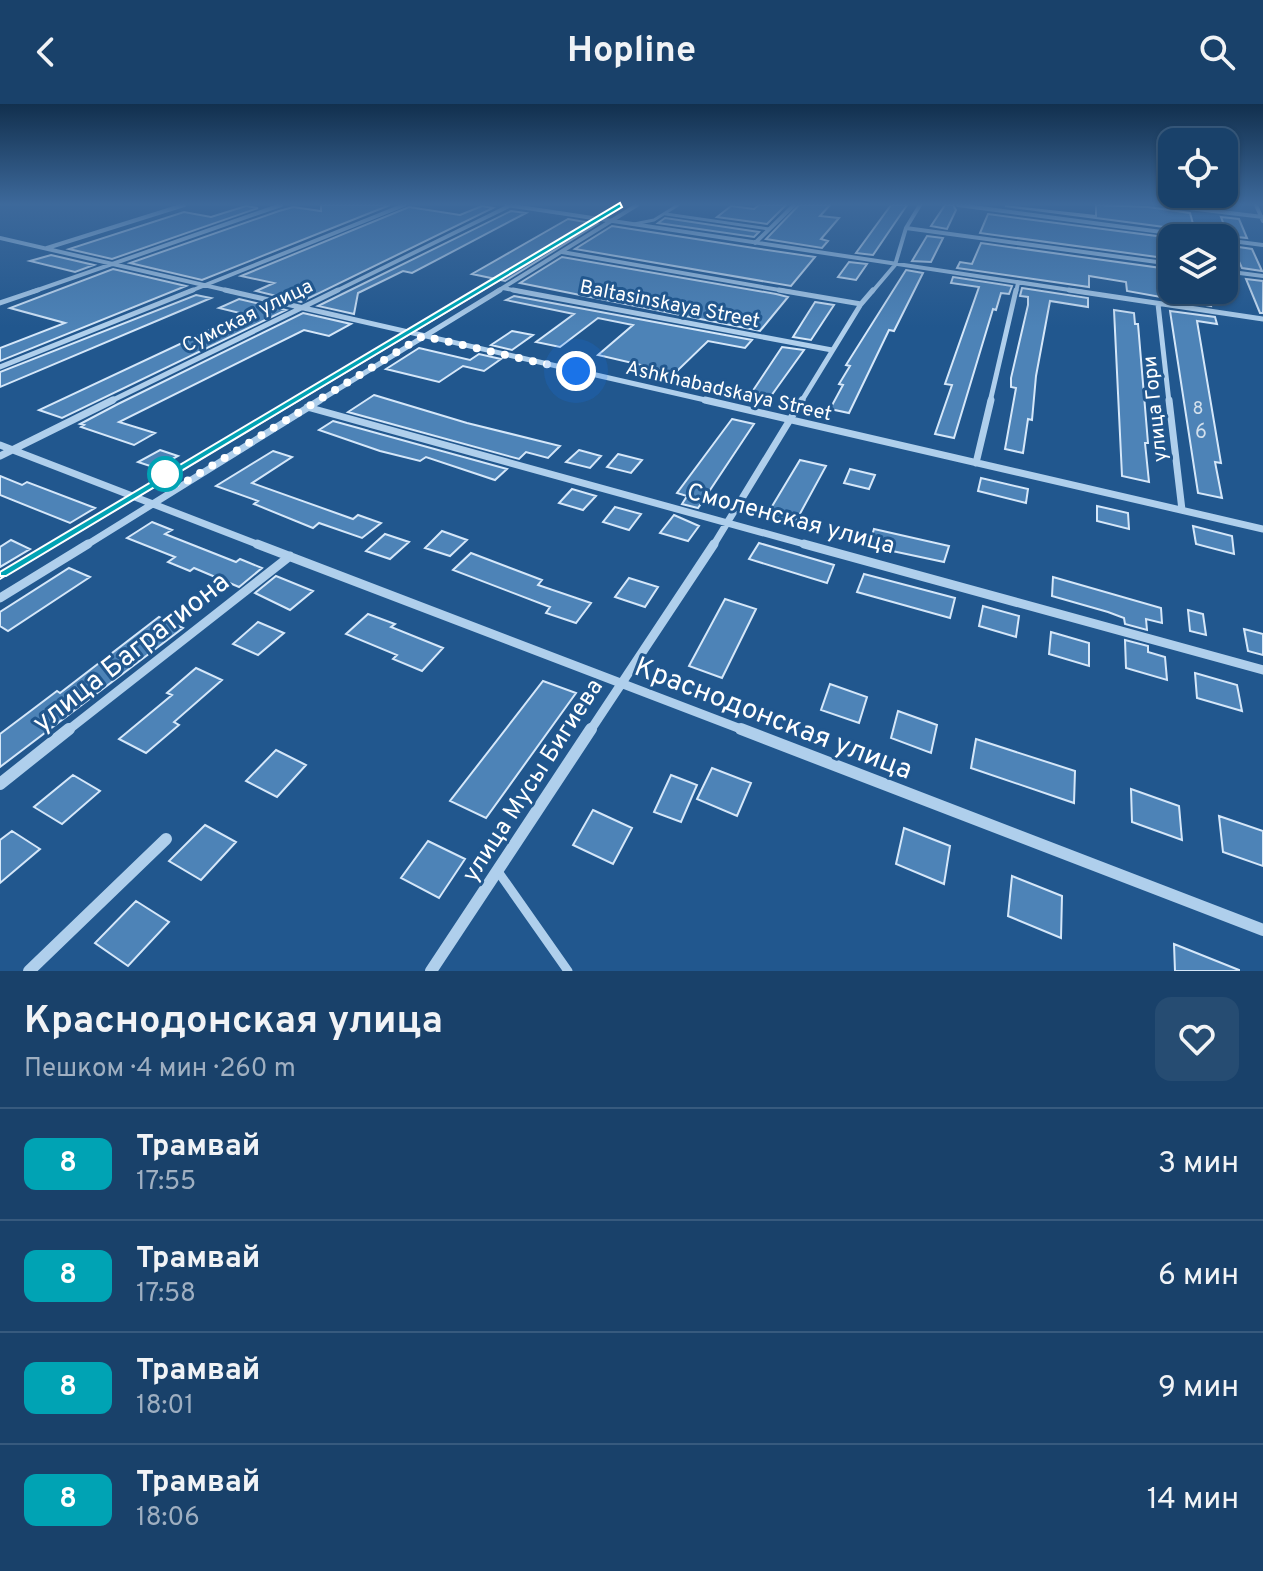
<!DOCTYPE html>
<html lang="ru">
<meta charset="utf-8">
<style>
:root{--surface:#19416a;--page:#264c72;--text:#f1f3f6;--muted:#9fafc1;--line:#375a7e}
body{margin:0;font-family:Overpass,sans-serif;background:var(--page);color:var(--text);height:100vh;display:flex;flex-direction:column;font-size:30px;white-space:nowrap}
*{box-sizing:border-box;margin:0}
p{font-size:26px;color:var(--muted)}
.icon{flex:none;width:44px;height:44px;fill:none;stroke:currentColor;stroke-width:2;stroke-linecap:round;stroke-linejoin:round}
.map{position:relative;height:867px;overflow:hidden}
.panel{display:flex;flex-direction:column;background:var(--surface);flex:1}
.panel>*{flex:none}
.badge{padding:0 16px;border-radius:12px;font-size:28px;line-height:52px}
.tools{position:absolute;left:1158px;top:24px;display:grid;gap:16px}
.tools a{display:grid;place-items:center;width:80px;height:80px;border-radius:16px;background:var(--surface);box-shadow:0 2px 6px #0004,0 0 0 2px var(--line);font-size:40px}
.you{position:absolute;width:40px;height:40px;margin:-20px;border:6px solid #fff;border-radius:50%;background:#1a73e8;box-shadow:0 0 0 12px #1a73e833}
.map>.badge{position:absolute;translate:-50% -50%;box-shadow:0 0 0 4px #fff}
.round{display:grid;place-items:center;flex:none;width:84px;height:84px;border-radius:16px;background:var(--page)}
.headline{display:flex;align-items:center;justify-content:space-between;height:136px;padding:0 24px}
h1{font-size:38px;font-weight:700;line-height:60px}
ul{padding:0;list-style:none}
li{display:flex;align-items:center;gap:24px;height:112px;padding:0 24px;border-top:2px solid var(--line)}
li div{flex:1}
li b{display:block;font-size:30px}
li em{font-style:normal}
li .badge{min-width:88px;font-weight:700;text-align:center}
header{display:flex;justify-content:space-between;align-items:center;height:104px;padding:0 24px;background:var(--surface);font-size:36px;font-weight:700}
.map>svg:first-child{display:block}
.building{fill:#4d83b7;stroke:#d5e7f9;stroke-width:2}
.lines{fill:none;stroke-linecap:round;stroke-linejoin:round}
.service-far1{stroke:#afcfec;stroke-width:3}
.service{stroke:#afcfec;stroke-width:9}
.minor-far4{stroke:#afcfec;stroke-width:4}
.minor-far3{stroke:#afcfec;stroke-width:5}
.minor-far2{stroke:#afcfec;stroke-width:7}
.minor-far1{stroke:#afcfec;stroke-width:9}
.minor{stroke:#afcfec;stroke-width:12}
.tram{stroke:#fff;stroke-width:2}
.line{fill:#00a3b4;stroke:#fff;stroke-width:2}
.walk{stroke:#fff;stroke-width:8;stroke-dasharray:0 14.4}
.stop-dot{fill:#fff;stroke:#00a3b4;stroke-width:4}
.labels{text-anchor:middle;stroke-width:6;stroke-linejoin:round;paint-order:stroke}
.far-number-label{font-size:18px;fill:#d2e0ed}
.far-street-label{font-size:20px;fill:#fff;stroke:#21578e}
.number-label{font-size:20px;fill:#d2e0ed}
.street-label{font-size:24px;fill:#fff;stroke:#21578e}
.near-street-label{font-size:28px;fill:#fff;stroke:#21578e}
</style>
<header><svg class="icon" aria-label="back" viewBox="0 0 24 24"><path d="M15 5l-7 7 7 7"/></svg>Hopline<svg class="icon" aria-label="search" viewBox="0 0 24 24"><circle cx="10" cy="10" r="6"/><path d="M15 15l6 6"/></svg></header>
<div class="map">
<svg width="1263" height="867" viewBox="0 0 1263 867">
<rect width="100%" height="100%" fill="#21578e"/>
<path class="building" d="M321,101H390L202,176L130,159L279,107L293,103L321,107Z
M759,101H786L767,120L717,113L731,102L754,105Z
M799,101H830L820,112L839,114L821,135L828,137L822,144L766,135Z
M891,101H907L873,151L856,149Z
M945,101H953L956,106L947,125L931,122Z
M1096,101L1148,103L1190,109L1195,127L1005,102L1096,112Z
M246,102L258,104L112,155L69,145L184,108L211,113Z
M482,102L493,104L301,198L256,187L274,179L241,172L409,103L460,111Z
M511,107L526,109L412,169L403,167L358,189L354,210L318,202Z
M988,110L1172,134V155L980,129Z
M1221,113L1239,115L1247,134L1228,132Z
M665,114L759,128L754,133L658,119Z
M568,115L597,120L505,177L472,170Z
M612,122L754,144L815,153L791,182L575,145Z
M927,132L943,134L931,158L912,157Z
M981,139L1168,165L1172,186L1209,192L1211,202L1127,187L1126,178L1089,172V183L957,164L960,158L972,160Z
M1232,142L1252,145L1262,167L1242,164Z
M51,151L94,161L75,168L30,157Z
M562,153L776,190L788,193L760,227L520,179Z
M849,158L867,160L856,176L838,173Z
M113,165L186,182L0,257V244L65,219L10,204Z
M906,166L923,169L894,227L889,226L849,309L830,305L843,281L839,280L850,262L846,261Z
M953,173L1012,182L1009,190L1001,189L996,206L993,205L954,334L935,330L952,281L945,280L979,183L951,179Z
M1246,175L1263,177V209H1260Z
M1022,184L1088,194V203L1050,197L1036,272L1032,316L1028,315L1023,349L1005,345L1016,284L1011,283V274L1028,201V193L1020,192Z
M196,191L211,194L0,283V268Z
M514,192L752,236L745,244L708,237L675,269L598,251L633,221L598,214L560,243L536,238L574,210L506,196Z
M239,195L286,206L62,314L39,306L244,210L219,204Z
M815,198L834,201L811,236L793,233Z
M1114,206L1134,209L1135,220H1138L1148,339H1145L1149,378L1122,372Z
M1170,207L1215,213L1217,220L1197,217L1221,359L1215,358L1222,394L1198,389Z
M303,209L351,220L329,232L304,226L119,318L155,329L134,341L81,323L84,321L80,320L118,300Z
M512,227L533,231L512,246L491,241Z
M782,243L804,246L771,292L752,288Z
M419,244L470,256L479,250L501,255L484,267L463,262L439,278L386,265Z
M374,291L467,319L560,342L548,354L526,348L519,355L348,308Z
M732,315L754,320L698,404L682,400L687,392L677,389Z
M333,317L507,365L495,376L426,353L420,357L380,347L319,326Z
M160,346L178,352L156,364L138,358Z
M579,346L601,352L590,364L566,358Z
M273,347L292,353L252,379L353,415L358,411L381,419L362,434L319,419L313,424L254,400L258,397L216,382Z
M618,350L642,356L631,369L607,363Z
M800,356L826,362L796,417L768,409Z
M850,365L875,371L869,385L844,379Z
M0,372L22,381L27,378L95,404L70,419L0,391Z
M981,374L1028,385L1026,399L978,387Z
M572,385L596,392L583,406L559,399Z
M1097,402L1128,409L1129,425L1097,417Z
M615,403L641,410L629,426L603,418Z
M674,411L699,422L688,437L660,429Z
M152,418L172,426L165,430L236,458L240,455L262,464L239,483L194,464L190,467L168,458L175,453L127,434Z
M1193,422L1232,432L1234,450L1196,440Z
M874,425L949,442L944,458L878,444L879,440L870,438Z
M442,427L467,436L450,452L425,444Z
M385,430L409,438L390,455L366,447Z
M11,436L30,445L0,463V443Z
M759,439L834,461L827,479L749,455Z
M471,449L542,476L538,481L591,499L576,519L546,509L550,503L453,466Z
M69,464L90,473L8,527L0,522V508Z
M864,470L955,494L950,514L857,488Z
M276,472L313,487L290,506L255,489Z
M1053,473L1161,504L1162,519L1146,515L1147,526L1125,520L1124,514L1108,508L1052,492Z
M629,474L658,483L645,503L615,493Z
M725,495L756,505L722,574L689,562Z
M983,502L1019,512L1016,533L979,522Z
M1188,506L1203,510L1206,531L1190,527Z
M368,510L395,520L391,523L443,544L422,567L393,555L397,551L346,530Z
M159,513L183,524L0,663V630L57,587L60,589Z
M258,518L284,529L258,551L233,540Z
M1244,525L1263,530V551L1248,547Z
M1051,528L1089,539V562L1049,550Z
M1125,536L1148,542V548L1165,553L1167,576L1126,564Z
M196,564L222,576L174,618L179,621L146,649L119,635L172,591L167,589Z
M1195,569L1237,581L1242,607L1197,594Z
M543,577L576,589L486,714L450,697Z
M830,580L867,593L859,619L821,606Z
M898,607L937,621L931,649L891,634Z
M976,635L1075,667L1074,699L971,664Z
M276,646L306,661L277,693L246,677Z
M712,664L751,679L737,712L697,695Z
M73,671L100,687L62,720L34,703Z
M671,671L697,681L681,718L654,708Z
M1131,685L1179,702L1182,736L1132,718Z
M593,706L632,724L613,760L573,741Z
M1219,712L1263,727V762L1223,748Z
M205,721L236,738L201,776L169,757Z
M904,724L950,742L944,780L896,760Z
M12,727L40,745L0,779V736Z
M428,737L465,755L439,794L401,774Z
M1012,772L1062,792L1061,834L1008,812Z
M136,797L169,818L128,862L95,839Z
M1174,840L1239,866V867H1175Z"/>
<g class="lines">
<path class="service-far1" d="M666,110L769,125
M634,120L654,116L678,101"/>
<path class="service" d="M497,766L568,867"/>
<path class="minor-far4" d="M507,101L1083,188
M958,101L1207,134
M1164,101L1263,113
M1256,101L1263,117
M906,124L1172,160
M0,134L234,188
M1224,136L1263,141
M755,139L794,101
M47,144L184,101
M562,148L791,188
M1224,167L1263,172
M503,184L523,188
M32,188L281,101
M188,188L404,101
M334,188L509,102
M496,188L637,101
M872,188L895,161L906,124L920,101
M1016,188L1018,179"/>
<path class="minor-far3" d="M225,186L714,298
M513,186L832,246
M779,186L861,200
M1069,186L1263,215
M0,199L38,186
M1158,200L1169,298
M0,263L193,186
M109,298L338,186
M317,298L500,186
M801,298L861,200L873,186
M990,298L1016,186"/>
<path class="minor-far2" d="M705,296L1263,425
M1169,296L1182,406
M307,303L811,442
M0,341L262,442
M0,352L113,296
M976,359L991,296
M85,442L320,296
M713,442L802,296"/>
<path class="minor-far1" d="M257,440L746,627
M804,440L1263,566
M0,494L88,440
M67,627L290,452
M590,627L714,440"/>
<path class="minor" d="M741,625L1263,826
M0,680L69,625
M29,867L166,735
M431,867L591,625"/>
<path class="tram" d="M0,475L625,101"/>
</g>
<linearGradient id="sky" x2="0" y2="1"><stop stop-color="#12304e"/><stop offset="0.45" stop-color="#3d699b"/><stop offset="1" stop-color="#3d699b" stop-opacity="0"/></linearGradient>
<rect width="1263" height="223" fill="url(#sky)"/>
<path class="line" d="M620,99L622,103L6,472H0V468Z"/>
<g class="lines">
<path class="walk" d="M165,370L179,382L423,232L576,267"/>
</g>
<circle class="stop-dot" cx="165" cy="370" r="16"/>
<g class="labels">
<g class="far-number-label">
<text x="1198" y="310">8</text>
</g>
<g class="far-street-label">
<text transform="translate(670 199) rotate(11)" y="7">Baltasinskaya Street</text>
<text transform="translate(247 211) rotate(-26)" y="7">Сумская улица</text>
<text transform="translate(729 286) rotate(13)" y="7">Ashkhabadskaya Street</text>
<text transform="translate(1154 305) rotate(-96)" y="7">улица Гори</text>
</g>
<g class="number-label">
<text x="1201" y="334">6</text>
</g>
<g class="street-label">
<text transform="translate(791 414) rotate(15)" y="8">Смоленская улица</text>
<text transform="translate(532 676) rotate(-57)" y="8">улица Мусы Бигиева</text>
</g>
<g class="near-street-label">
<text transform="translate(130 547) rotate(-38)" y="10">улица Багратиона</text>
<text transform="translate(774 613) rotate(21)" y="10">Краснодонская улица</text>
</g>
</g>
</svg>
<div class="tools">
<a><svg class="icon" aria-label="locate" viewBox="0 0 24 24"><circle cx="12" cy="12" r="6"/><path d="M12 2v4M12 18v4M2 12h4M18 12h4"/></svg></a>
<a><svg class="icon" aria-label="layers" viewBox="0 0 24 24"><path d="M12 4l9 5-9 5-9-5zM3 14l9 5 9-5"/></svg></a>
</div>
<div class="you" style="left:576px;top:267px"></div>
</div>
<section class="panel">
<div class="headline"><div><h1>Краснодонская улица</h1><p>Пешком · 4 мин · 260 m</p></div><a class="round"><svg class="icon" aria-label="heart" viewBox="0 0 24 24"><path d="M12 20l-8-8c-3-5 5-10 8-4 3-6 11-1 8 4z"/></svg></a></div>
<ul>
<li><span class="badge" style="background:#00a3b4;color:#fff">8</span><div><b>Трамвай</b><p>17:55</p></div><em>3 мин</em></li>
<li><span class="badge" style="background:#00a3b4;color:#fff">8</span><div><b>Трамвай</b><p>17:58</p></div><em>6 мин</em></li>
<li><span class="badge" style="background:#00a3b4;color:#fff">8</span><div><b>Трамвай</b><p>18:01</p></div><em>9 мин</em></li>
<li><span class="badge" style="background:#00a3b4;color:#fff">8</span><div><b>Трамвай</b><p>18:06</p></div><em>14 мин</em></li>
</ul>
</section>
